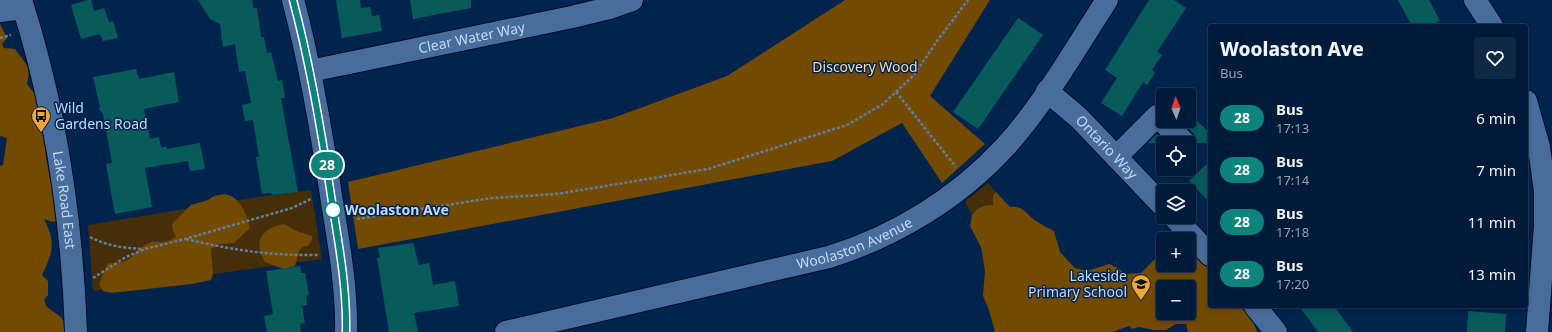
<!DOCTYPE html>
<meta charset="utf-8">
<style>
:root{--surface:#001b3a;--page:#0e2845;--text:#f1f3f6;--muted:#95a1af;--line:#223954}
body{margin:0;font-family:"Noto Sans",sans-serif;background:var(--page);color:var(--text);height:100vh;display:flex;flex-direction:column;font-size:15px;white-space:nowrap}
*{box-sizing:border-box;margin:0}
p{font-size:13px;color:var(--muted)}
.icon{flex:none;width:22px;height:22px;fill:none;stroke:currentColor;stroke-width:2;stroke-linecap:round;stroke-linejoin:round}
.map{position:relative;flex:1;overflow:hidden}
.sheet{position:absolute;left:1208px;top:24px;width:320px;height:284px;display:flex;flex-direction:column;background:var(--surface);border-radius:4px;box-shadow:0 2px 6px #0003,0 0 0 1px var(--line)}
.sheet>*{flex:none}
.badge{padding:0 8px;border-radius:13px;font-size:14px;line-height:26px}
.needle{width:26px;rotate:358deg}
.fabs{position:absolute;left:1156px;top:88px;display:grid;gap:8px}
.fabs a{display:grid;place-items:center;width:40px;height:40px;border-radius:4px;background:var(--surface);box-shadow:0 2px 6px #0003,0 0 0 1px var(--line);font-size:20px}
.map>.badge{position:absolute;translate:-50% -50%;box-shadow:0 0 0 2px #fff}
.round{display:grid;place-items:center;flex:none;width:42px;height:42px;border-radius:4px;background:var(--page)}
.overview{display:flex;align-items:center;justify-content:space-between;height:68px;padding:0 12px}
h1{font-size:19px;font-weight:800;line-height:30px}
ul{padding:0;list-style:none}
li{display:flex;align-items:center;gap:12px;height:52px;padding:0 12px}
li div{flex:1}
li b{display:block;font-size:15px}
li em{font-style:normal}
li .badge{min-width:44px;font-weight:700;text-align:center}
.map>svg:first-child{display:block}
.green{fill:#462f08}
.forest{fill:#734b00;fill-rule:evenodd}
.building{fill:#075b5b}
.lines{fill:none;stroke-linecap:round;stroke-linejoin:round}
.minor-casing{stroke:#000d2b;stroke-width:24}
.path{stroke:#637fa1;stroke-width:2.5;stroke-dasharray:3 2;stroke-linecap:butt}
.minor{stroke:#486d9d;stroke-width:22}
.line-casing{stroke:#fff;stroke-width:9}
.line{stroke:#0c837b;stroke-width:6}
.stop-dot{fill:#fff;stroke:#0c837b;stroke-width:2}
.labels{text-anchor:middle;stroke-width:3;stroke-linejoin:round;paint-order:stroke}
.street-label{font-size:14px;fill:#c3d8f3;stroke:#00244e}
.park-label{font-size:14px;fill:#f6dab4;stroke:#00244e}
.poi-label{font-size:14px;fill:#c3d8f3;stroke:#00244e;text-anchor:start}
.stop-label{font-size:14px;font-weight:bold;fill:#c3d8f3;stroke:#00244e;text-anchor:start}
</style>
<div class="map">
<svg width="1552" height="332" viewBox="0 0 1552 332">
<rect width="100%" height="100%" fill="#00244e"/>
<path class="green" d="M988,183L996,192L993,196V206L977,209L972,215L965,202Z
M311,190L322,259L93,291L88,225L244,199Z"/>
<path class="forest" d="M845,0H990L930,96L985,144L942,183L902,123L832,161L358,249L348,182L613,118L727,76Z
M0,24L7,38L2,44L4,48L15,49C25,64 32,65 27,84L35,94L40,105L36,115L44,127L46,157L51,184L59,187L60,220L53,222L44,219C56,242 53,253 42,275L48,281V295L44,300L47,307L61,317L66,325L65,332H0V166L3,165L7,138L0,136Z
M996,192L1010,207C1022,206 1024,211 1032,218C1038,223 1047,227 1054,231L1060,252L1075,268L1087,271L1109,264L1118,268L1125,274L1141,273L1163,251V265H1189V244L1210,254V306H1243L1242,309C1250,316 1254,322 1257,332H1188L1186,324H1176L1166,330H1154L1139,327L1132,329L1129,326L1112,332H995L989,310L983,296L985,271L981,247L970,226L972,215L977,209L984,206L990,205L993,206V195ZM1163,287H1189V313H1163Z
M225,194C240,197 247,214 250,228L234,243L220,244L211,249L213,274L211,280L192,284L111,293L103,291L99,284L108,263C134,267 132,248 152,242C156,241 160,243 165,242C168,242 173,238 176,237L173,231L172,224L191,205L208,200L214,196Z
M283,224C289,226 293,230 299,232C303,233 307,234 312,236V240L308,246L302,247L299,251L295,266L283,269L265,262C253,241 261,229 283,224Z"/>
<path class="building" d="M88,0H91L94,11L104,8L109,22L113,21L118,38L103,41L100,34L81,39L71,5Z
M198,0H252L253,8H257L261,37H264L267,53L271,52L278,81L282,80L285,98H281L298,192L272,195L271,193L262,194L256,157H259L253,120L245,121L242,105L251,103L245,71L239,72L235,44L223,47L220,24L210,19Z
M336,0H360L361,8L370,7L372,16L379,15L382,31L342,38Z
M410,0H471V8L413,19Z
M1149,0H1174L1186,8L1157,52L1162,55L1152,70L1155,73L1147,85L1143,82L1122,116L1101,103L1117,78L1105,70Z
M1398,0H1429L1440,21L1429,26H1412Z
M1018,18L1043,35L978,129L953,112Z
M136,69L139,79L174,72L179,102L144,109L150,139L159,137L161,147H167V149L200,143L205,169L190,171L188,161L145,168L152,207L115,214L106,164L112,163L103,114L99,109L100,107L93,77Z
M1180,121H1197L1210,133V143H1197L1194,134Z
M1157,134L1167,143H1148Z
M1210,161V203L1189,181Z
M413,243L419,265L429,263L433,285L455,281L459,306L414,313L418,332H389L377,258H380L378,248Z
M300,266L301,273H305L309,295L306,296L307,305L302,306L305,323L300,324L301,332H267L264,316L273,314L266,271Z
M1299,306H1334L1353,332H1318Z
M1468,311L1506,314L1505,332H1467Z"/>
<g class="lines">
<g class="minor-casing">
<g id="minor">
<path id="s1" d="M21,0C55,106 72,221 76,332"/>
<path d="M293,0C311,67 322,134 332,202C339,245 347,289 346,332"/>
<path d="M1475,0L1492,26"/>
<path d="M0,11L23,8"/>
<path id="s2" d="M310,71L572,17L609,8L632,0"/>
<path id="s3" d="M1047,91L1079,118L1163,206"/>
<path d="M1526,101L1539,147L1545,192V225L1537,332"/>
<path d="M1116,157L1157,116L1185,143"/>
<path d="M1174,217L1210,255"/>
<path d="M1255,306L1276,332"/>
<path id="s4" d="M506,332L829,257C896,236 958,198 1005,147C1044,104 1075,49 1107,0"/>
</g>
</g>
<path class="path" d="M0,38L11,35
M896,92L956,167
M357,219L492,198L557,194L708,169L847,125L883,104L914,75L937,41L968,0
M90,237C107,246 124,248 143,249
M186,239C231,250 272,256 319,255
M93,278L126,257L145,249L185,239L292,208L311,199"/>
<use href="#minor" class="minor"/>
</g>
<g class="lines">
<g class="line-casing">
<path id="line" d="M293,0C311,67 322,134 332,202C339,245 347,289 346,332"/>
</g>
<use href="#line" class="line"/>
</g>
<defs>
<g id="bus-pin" transform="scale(1)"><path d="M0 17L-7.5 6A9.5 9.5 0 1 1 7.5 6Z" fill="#eda83b" stroke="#00244e"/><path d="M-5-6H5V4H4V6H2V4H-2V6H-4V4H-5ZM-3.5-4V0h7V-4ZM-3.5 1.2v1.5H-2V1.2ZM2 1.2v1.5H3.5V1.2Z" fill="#111"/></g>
<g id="school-pin" transform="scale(1)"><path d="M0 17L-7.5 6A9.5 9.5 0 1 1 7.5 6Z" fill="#eda83b" stroke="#00244e"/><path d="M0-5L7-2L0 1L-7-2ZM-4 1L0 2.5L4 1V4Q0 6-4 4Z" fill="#111"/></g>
</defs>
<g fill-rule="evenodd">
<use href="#bus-pin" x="41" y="116"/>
<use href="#school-pin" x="1141" y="284"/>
</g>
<circle class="stop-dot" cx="333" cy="210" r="8"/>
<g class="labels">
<g class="street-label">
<text dy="5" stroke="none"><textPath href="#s2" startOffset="165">Clear Water Way</textPath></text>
<text dy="5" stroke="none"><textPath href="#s3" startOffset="82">Ontario Way</textPath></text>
<text dy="5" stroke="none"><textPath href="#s1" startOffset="205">Lake Road East</textPath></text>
<text dy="5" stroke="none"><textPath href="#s4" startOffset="360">Woolaston Avenue</textPath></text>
</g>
<g class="park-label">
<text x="865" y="72">Discovery Wood</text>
</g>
<g class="poi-label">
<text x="55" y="113">Wild<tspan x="55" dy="16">Gardens Road</tspan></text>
<text x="1127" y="281" text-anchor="end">Lakeside<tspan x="1127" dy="16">Primary School</tspan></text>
</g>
<g class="stop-label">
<text x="345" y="215">Woolaston Ave</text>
</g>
</g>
</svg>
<div class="fabs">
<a><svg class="needle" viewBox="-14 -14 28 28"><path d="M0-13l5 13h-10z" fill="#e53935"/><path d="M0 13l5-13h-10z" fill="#95a1af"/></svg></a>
<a><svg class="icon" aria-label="locate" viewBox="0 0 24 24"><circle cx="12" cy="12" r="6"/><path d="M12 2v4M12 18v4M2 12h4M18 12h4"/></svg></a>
<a><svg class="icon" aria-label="layers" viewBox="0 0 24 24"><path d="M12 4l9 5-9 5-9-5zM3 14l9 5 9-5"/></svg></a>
<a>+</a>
<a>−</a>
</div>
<b class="badge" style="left:327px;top:165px;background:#0c837b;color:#fff">28</b>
<section class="sheet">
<div class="overview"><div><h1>Woolaston Ave</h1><p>Bus</p></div><a class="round"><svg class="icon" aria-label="heart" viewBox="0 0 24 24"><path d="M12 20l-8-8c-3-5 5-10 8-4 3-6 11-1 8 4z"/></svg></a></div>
<ul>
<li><span class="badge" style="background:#0c837b;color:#fff">28</span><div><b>Bus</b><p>17:13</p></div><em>6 min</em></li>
<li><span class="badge" style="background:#0c837b;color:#fff">28</span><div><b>Bus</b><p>17:14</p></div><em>7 min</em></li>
<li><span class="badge" style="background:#0c837b;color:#fff">28</span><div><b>Bus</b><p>17:18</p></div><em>11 min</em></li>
<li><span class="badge" style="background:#0c837b;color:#fff">28</span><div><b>Bus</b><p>17:20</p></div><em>13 min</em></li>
</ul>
</section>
</div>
